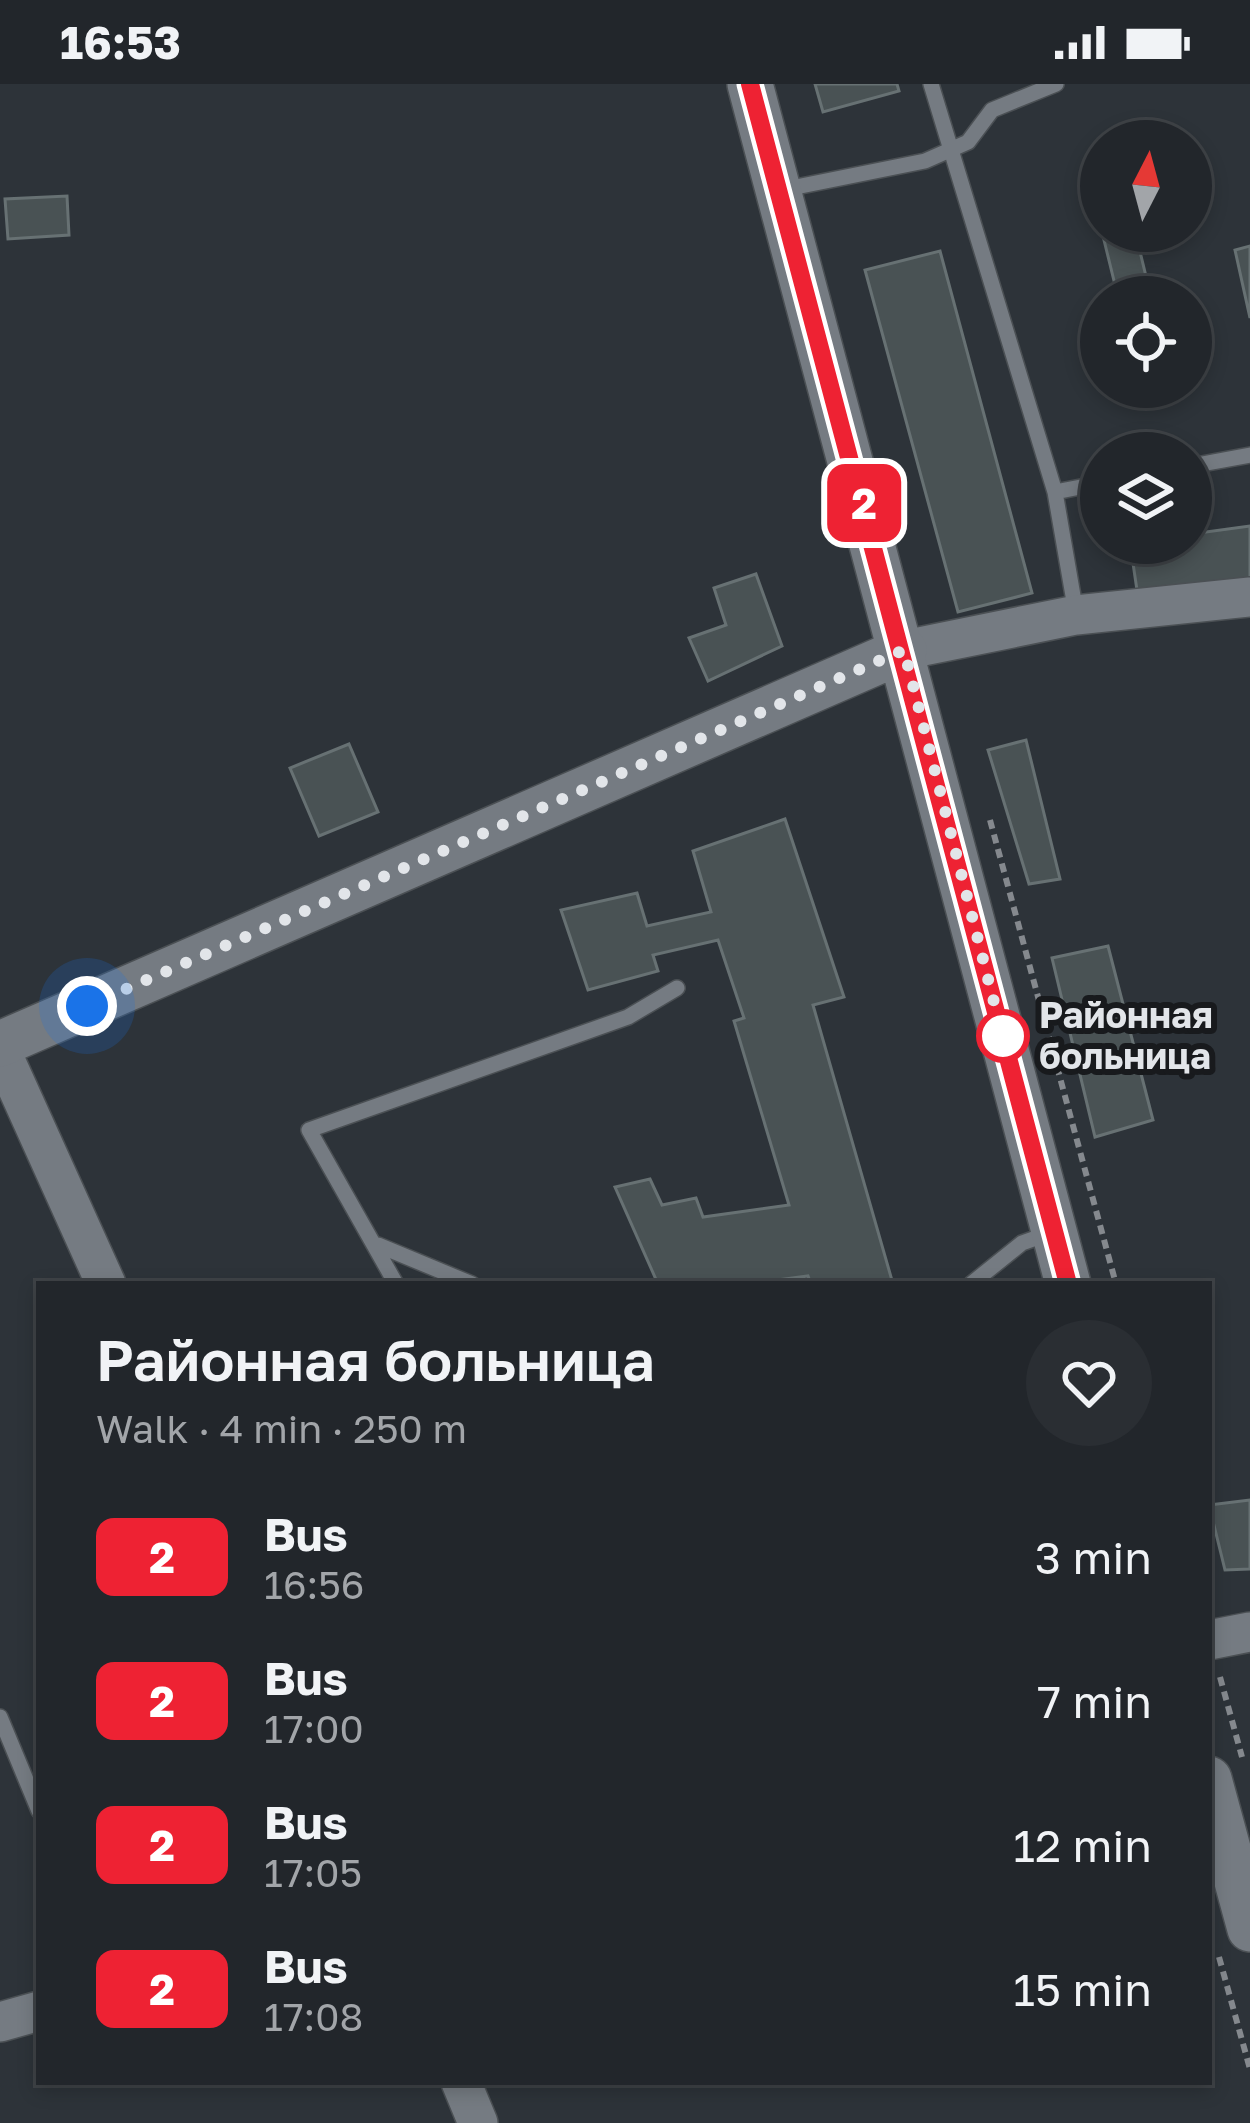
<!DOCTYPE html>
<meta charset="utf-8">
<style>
:root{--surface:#22262b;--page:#2a2e33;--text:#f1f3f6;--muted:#a2a5a9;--line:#3f4347}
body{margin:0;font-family:"Golos Text",sans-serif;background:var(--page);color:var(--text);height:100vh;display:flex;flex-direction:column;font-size:45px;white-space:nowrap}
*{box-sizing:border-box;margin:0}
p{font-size:39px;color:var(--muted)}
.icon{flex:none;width:66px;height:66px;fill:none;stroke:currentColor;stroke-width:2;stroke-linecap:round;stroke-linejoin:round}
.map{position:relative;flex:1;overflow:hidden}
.drawer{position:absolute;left:36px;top:1197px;width:1176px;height:804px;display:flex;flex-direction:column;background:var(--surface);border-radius:0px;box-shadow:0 6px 18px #0003,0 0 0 3px var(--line)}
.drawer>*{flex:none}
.badge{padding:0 24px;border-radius:18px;font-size:42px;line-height:78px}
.needle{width:78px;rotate:6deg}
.tools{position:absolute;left:1080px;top:36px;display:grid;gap:24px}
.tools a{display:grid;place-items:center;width:132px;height:132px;border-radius:50%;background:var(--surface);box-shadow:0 6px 18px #0003,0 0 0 3px var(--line);font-size:60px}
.you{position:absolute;width:60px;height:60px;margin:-30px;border:9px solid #fff;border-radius:50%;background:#1a73e8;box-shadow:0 0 0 18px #1a73e833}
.map>.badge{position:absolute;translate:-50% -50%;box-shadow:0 0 0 6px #fff}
.round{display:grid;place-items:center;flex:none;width:126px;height:126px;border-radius:63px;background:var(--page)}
.summary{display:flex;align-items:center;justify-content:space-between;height:204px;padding:0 60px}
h1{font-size:57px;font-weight:600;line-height:90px}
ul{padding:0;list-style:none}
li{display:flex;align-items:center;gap:36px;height:144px;padding:0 60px}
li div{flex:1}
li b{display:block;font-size:45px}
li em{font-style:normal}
li .badge{min-width:132px;font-weight:700;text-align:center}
.status{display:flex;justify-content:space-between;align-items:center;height:84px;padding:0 60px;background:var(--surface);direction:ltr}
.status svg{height:33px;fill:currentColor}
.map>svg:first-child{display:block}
.building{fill:#495254;stroke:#677173;stroke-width:3}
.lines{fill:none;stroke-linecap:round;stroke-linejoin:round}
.service-casing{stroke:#4b5054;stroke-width:18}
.tertiary-casing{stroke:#4b5054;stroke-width:42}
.secondary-casing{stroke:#4b5054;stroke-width:48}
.path{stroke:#85898e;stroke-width:6;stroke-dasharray:9 6;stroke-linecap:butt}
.service{stroke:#757b82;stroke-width:15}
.tertiary{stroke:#757b82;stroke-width:39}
.secondary{stroke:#757b82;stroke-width:45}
.line-casing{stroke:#fff;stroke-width:27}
.line{stroke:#e23;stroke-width:18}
.walk{stroke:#e2e5e9;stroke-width:12;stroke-dasharray:0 21.6}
.stop-dot{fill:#fff;stroke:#e23;stroke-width:6}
.labels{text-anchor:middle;stroke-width:12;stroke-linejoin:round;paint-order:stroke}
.stop-label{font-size:36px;font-weight:bold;fill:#e2e5e9;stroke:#181a1d;text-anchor:start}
</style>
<div class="status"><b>16:53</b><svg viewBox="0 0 49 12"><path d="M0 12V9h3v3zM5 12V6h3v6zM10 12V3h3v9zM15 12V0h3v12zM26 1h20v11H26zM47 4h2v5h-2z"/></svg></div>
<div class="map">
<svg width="1250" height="2039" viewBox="0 0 1250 2039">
<rect width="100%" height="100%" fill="#2d3339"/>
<path class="building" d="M815,0H897L899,7L823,28Z
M67,112L69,151L8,155L5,115Z
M1135,147L1151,213H1118L1103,152Z
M1250,162V234L1235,166Z
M940,167L1032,509L958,528L865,186Z
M1250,442V497L1138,513L1130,459H1191V450Z
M756,490L782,562L708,597L689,554L726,541L714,504Z
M1026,656L1060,795L1029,800L988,666Z
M349,660L378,728L319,752L290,684Z
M785,735L844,913L813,921L893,1200H811L808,1192L747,1200H658L615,1103L650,1095L662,1121L696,1114L703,1133L789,1121L734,937L744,934L718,856L653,871L658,887L588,906L561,826L637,809L647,842L711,828L693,767Z
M1108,862L1153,1036L1095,1053L1052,874Z
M1250,1416V1485L1225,1486L1209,1421Z"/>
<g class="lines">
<g class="service-casing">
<path id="service" d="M931,0L1055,408L1076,529
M781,106L925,77L968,58L992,26L1056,0
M1191,382L1250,371
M1055,408L1101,399
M378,1161L472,1200
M396,1200L309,1046L628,933L677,904
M971,1200L1022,1159L1050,1149
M0,1633L39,1727"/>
</g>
<g class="tertiary-casing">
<path id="tertiary" d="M904,566L1076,531L1250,513
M0,965L106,1200
M1209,1556L1250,1548
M0,1938L39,1927
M461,1998L478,2039"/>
</g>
<g class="secondary-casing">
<path id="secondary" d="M750,0L1068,1200
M0,960L904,566
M1209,1695L1250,1845"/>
</g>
<path class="path" d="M990,736L1116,1200
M1220,1593L1242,1673
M1219,1873L1250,1985"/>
<use href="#service" class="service"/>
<use href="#tertiary" class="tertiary"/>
<use href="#secondary" class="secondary"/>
</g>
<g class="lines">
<g class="line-casing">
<path id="line" d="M750,0L1068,1200"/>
</g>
<use href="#line" class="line"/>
<path class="walk" d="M87,922L904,566L1007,969L1003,952"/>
</g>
<circle class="stop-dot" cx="1003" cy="952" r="24"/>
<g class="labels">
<g class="stop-label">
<text x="1039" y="944">Районная<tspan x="1039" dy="41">больница</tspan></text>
</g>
</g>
</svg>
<div class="tools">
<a><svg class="needle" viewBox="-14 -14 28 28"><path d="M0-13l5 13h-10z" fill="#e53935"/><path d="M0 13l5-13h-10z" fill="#a2a5a9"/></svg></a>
<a><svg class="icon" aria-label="locate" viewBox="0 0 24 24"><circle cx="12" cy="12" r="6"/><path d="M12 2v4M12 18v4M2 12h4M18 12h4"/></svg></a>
<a><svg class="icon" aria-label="layers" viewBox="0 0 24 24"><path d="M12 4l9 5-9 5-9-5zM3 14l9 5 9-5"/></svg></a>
</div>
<div class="you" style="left:87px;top:922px"></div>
<b class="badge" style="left:864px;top:419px;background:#e23;color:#fff">2</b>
<section class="drawer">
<div class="summary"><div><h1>Районная больница</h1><p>Walk · 4 min · 250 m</p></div><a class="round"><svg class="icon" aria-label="heart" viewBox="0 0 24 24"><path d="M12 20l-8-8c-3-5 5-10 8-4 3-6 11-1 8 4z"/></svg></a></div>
<ul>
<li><span class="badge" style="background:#e23;color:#fff">2</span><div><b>Bus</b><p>16:56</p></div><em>3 min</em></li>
<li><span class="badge" style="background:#e23;color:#fff">2</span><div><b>Bus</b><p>17:00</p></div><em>7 min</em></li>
<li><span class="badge" style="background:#e23;color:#fff">2</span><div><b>Bus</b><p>17:05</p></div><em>12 min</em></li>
<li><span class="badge" style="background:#e23;color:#fff">2</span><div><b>Bus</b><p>17:08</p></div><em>15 min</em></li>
</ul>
</section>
</div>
